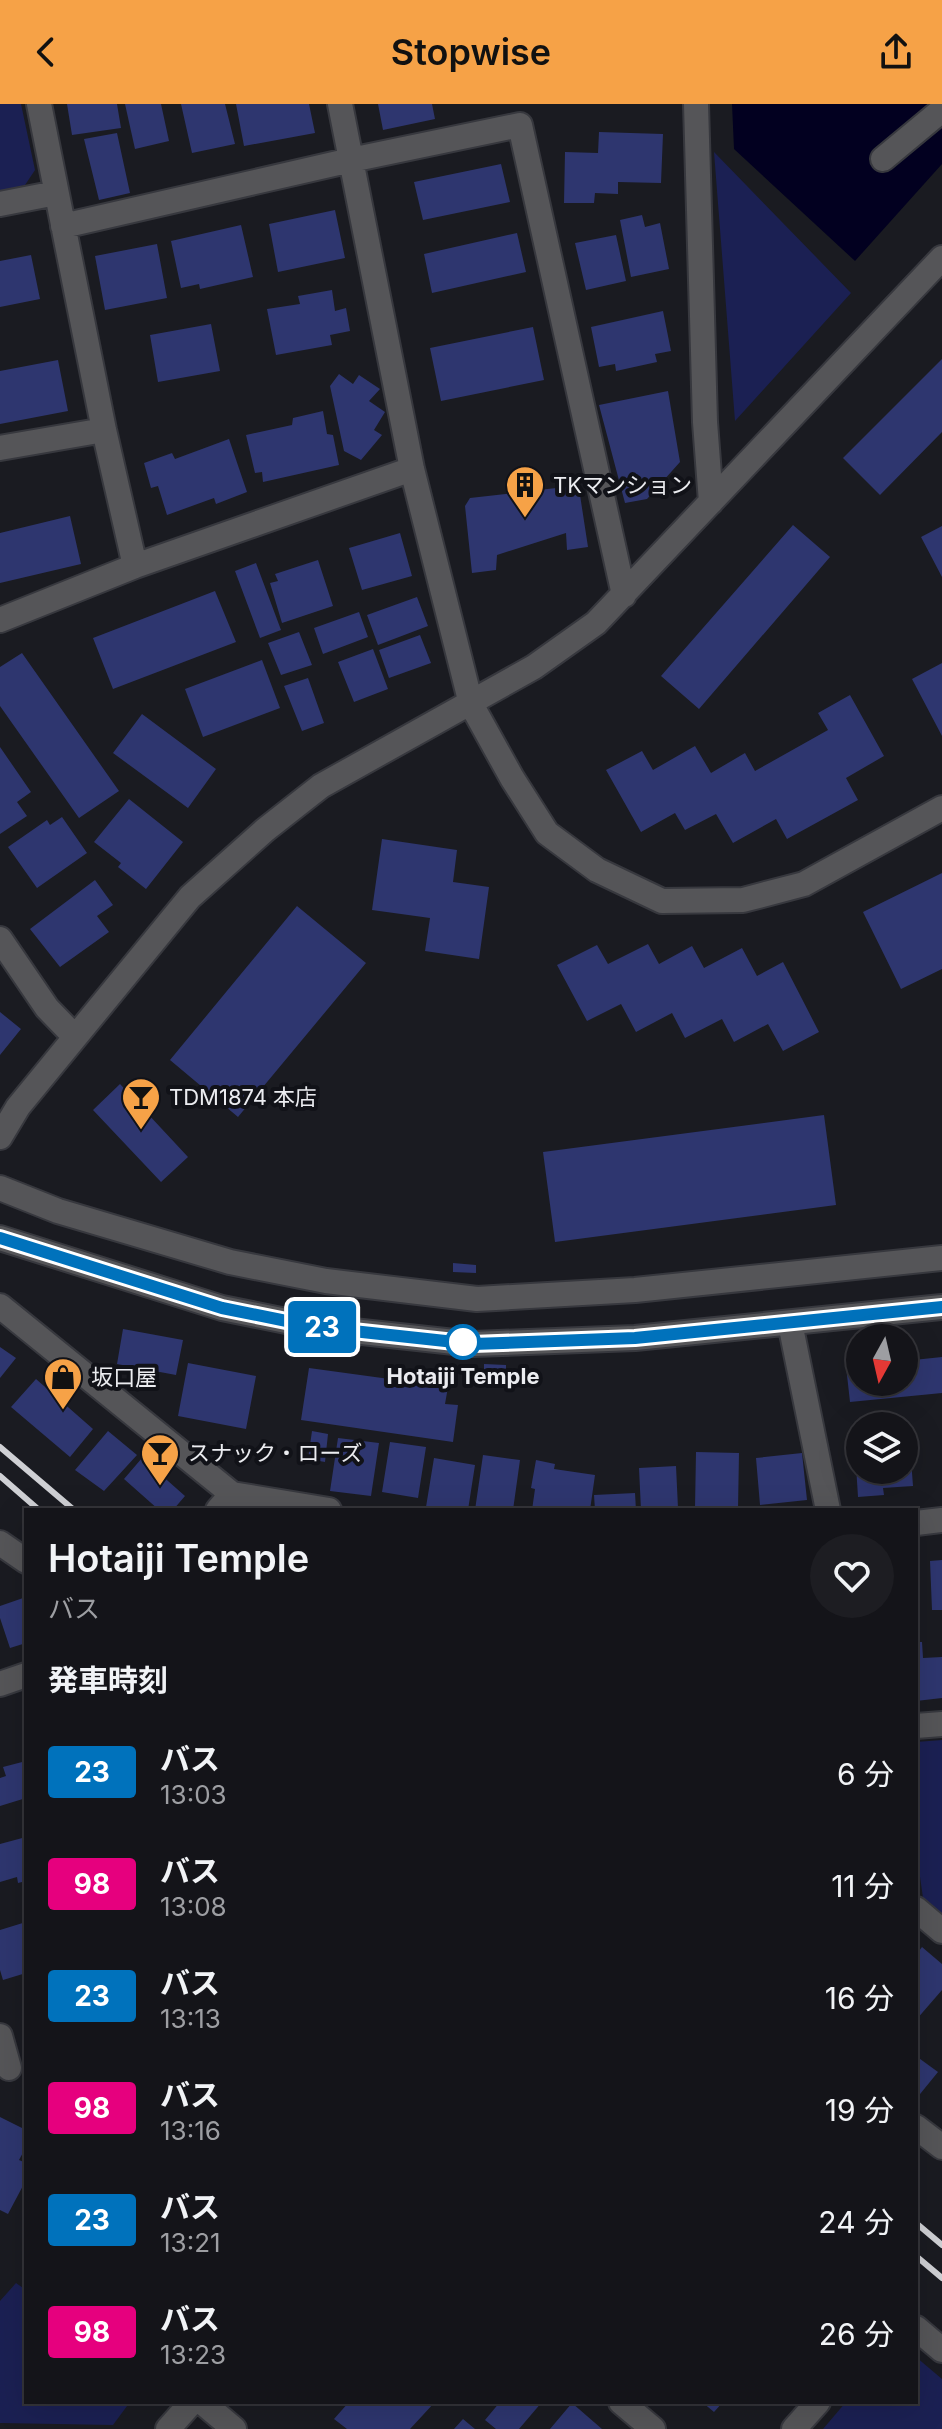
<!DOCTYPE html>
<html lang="ja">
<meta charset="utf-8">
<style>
:root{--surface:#141419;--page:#1d1d22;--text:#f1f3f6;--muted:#9d9ea2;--line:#333338;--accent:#f6a247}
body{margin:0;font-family:Inter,"Noto Sans JP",sans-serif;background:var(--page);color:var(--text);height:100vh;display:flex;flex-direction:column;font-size:30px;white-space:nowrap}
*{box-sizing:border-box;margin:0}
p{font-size:26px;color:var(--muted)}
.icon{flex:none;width:44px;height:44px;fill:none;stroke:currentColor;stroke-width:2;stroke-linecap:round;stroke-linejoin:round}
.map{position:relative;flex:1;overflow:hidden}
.panel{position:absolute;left:24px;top:1404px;width:894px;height:896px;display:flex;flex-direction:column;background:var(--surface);border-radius:0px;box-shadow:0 8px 32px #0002,0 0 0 2px var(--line)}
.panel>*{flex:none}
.badge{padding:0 16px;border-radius:6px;font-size:28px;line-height:52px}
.needle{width:52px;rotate:188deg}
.buttons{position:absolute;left:846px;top:1220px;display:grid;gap:16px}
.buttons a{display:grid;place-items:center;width:72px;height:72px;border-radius:50%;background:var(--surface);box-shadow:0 8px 32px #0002,0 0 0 2px var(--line);font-size:40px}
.map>.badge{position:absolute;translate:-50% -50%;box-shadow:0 0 0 4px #fff}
h2{padding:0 24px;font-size:30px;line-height:72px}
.round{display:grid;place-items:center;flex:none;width:84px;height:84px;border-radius:42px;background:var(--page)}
.headline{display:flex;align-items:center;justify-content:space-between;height:136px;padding:0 24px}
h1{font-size:38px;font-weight:600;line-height:60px}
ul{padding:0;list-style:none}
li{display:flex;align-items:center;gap:24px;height:112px;padding:0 24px}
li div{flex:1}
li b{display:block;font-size:30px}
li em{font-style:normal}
li .badge{min-width:88px;font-weight:700;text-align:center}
header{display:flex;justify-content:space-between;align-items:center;height:104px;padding:0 24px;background:var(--accent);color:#111;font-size:36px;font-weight:600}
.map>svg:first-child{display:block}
.green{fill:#1b2053}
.water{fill:#020020}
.building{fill:#2e366f}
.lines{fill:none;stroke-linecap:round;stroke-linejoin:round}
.minor-casing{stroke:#37383e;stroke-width:28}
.minor{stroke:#555558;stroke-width:24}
.rail{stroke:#cfd0d4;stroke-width:6}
.line-casing{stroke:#fff;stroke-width:18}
.line{stroke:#0072bc;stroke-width:12}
.stop-dot{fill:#fff;stroke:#0072bc;stroke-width:4}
.labels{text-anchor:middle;stroke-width:8;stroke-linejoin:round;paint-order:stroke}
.poi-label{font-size:22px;fill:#ebecf0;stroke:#111218;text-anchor:start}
.stop-label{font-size:22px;font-weight:bold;fill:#ebecf0;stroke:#111218}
</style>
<header><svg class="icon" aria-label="back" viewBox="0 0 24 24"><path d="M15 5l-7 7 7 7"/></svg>Stopwise<svg class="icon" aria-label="share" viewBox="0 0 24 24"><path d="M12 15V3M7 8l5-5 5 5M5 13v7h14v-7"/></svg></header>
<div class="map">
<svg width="942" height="2325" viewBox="0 0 942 2325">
<rect width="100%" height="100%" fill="#1a1b21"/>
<path class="green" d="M0,0H21L35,66L25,81L0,87Z
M714,48L851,189L735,317Z
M942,1636V1810L923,1794L916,1744V1638Z
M16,2179L26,2186V2298H130L113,2321L0,2319V2197Z
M916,2253L942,2275V2325H823L846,2298H916Z"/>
<path class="water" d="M732,0H942V60L855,157L734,45Z"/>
<path class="building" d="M67,0H117L121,24L72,31Z
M125,0H161L169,37L135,45Z
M181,0H225L235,40L192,49Z
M236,0H309L315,29L244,42Z
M378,0H432L435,15L383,26Z
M599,28L663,30L661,79L618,78V90L595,89L594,99H564L565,48L598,49Z
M117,29L130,89L99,96L84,35Z
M501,60L510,98L423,116L414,78Z
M335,106L345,154L278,168L269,120Z
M642,111L645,123L660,119L669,165L631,173L620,116Z
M241,121L253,173L200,185L199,180L181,184L171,137Z
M517,129L526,168L432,189L424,150Z
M616,131L626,177L586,186L575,139Z
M157,140L167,194L105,206L95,152Z
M31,151L40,195L0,203V157Z
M332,186L335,207L346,204L350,227L330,231L332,241L276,251L267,205L300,200L298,192Z
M663,207L671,247L655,250L657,258L616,267L615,260L599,263L591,223Z
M211,220L220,267L158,278L150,231Z
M533,223L544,276L441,297L430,244Z
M942,255V328L880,391L843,354Z
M58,256L68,307L0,320V267Z
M339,270L353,280L359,271L380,285L369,297L385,308L374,326L382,331L361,356L344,347L330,282Z
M668,287L680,358L647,395L625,399L599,301Z
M323,307L327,330L333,331L339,361L263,378L262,368L255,369L246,331L292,321L293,314Z
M229,335L247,388L216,400L214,394L167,411L158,382L151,384L144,359L172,349L175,355Z
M578,378L588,443L567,446L566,429L497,451L496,466L472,469L465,402L470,394L574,382Z
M70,412L81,460L0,479V429Z
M793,421L830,453L699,605L661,572Z
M942,422V473L921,433Z
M400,429L412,472L362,486L349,444Z
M318,456L333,502L282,519L270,479L278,477L275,470Z
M256,459L281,526L260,534L235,467Z
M215,487L236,538L113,585L93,534Z
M417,493L428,522L378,541L367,511Z
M359,508L368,533L323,550L314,524Z
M299,528L312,561L281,571L268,539Z
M420,531L431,559L389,574L379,546Z
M373,545L388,585L354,598L338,558Z
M22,549L119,687L79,714L0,602V563Z
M262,556L280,604L203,633L185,585Z
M942,559V632L912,575Z
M308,574L324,619L302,627L284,582Z
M850,591L884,652L846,674L858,696L787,735L776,715L733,739L716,710L685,726L675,709L641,728L606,666L642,647L653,666L695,642L711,669L745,649L755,667L828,626L818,609Z
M142,610L216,665L188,704L113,649Z
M0,643L31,688L17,698L27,712L0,730Z
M129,695L183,738L146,785L118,763L121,759L94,738Z
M62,713L87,749L37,784L8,743L47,716L50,721Z
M382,735L457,746L453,778L489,783L479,855L425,847L430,814L372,806Z
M942,769V865L901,885L863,808Z
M95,776L113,801L97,812L109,828L60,863L30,825Z
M297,802L366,859L238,1013L170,956Z
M648,840L659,860L692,842L704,864L742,844L757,872L783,858L819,928L783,947L768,920L734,938L722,915L685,934L672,909L636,928L621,900L587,917L557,861L597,841L608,860Z
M0,908L21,925L0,951Z
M120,980L188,1053L161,1078L93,1006Z
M824,1011L836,1101L555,1138L543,1048Z
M453,1159L476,1161V1169L453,1168Z
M123,1225L183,1236L176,1271L117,1260Z
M0,1243L16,1254L0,1274Z
M942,1253V1289L850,1298L846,1262L860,1261V1278H904V1257Z
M188,1259L256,1272L246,1325L178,1312Z
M484,1260L506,1261V1268H484Z
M309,1264L448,1283L445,1300L458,1301L453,1338L301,1316Z
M36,1275L93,1325L70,1353L11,1303Z
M108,1327L137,1351L104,1387L75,1366Z
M312,1327L328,1330L325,1358L308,1355Z
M338,1334L379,1339L371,1392L330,1387Z
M390,1338L426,1343L418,1394L382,1388Z
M910,1342L913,1382L883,1384L884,1391L858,1393L855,1346H860V1366H904V1343Z
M696,1348L739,1349L738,1405L695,1404Z
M802,1349L807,1396L760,1401L756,1354Z
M483,1351L520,1356L513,1406H475Z
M142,1354L185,1392L173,1406H159L124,1375Z
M434,1354L475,1361L468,1406L426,1403Z
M536,1356L555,1360L554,1365L595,1371L590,1406H532L535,1385L531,1384Z
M676,1362L678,1404L641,1406L639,1364Z
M635,1389L636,1406H595L594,1391Z
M942,1456V1506H932L930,1457Z
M26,1493V1539L10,1544L0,1514V1502Z
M916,1538H922L923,1554L942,1553V1594L916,1597Z
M26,1657V1694L0,1702V1674L6,1672L3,1663Z
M26,1733V1777L18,1779L17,1773L0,1778V1740Z
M26,1818V1869L3,1876L0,1866V1826Z
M922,1843L942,1860V1886L916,1916V1851Z
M916,1952L938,1968L916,1995Z
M0,2013L26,2026V2043L19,2056L26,2059V2076L8,2110L0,2106Z
M349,2298H435L410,2325H347L334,2315Z
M500,2298H542L519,2325H496L485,2316Z
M702,2298H723L714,2308Z
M572,2299L602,2325H550Z
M463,2315L475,2325H454Z"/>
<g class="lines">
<g class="minor-casing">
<path id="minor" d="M39,0L104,326L135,462
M340,0L412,365L471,600L512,674L547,729L597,766L662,797L743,796L804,780L942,704
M696,0L705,318L711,398
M883,55L942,6
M0,100L56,89
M63,122L351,56L520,21L624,491
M0,344L104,326
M0,516L135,462L412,365
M0,835L47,904L75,933
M0,1033L18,1003L190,793L265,726L321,682L534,563L596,519L942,154
M0,1084L58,1107L230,1158L326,1177L477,1195L635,1186L942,1154
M0,1134L222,1204L316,1223L473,1240L635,1234L942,1203
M0,1202L232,1390L218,1406
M790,1219L828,1406
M232,1390L329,1406
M916,1419L942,1416
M0,1439L26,1457
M0,1580L26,1571
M916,1622L942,1620
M916,1805L942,1827
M0,1932L9,1964
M916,2023L942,2043
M916,2224L942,2246
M202,2298L234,2325
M621,2298L653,2325
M168,2325L192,2298
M794,2325L818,2298"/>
</g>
<use href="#minor" class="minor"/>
<path class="rail" d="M0,1343L74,1406
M0,1372L39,1406
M916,2119L942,2141
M916,2152L942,2174"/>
</g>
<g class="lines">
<g class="line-casing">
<path id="line" d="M0,1134L222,1204L316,1223L473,1240L635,1234L942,1203"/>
</g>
<use href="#line" class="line"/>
</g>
<defs>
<g id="building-pin" transform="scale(2)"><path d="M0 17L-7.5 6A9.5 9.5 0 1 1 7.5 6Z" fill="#f6a247" stroke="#111218"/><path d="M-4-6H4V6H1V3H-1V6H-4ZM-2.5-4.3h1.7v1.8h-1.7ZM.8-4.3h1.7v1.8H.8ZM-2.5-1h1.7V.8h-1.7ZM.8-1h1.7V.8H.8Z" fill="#111"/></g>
<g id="bar-pin" transform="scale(2)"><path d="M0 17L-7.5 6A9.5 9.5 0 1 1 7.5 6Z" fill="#f6a247" stroke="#111218"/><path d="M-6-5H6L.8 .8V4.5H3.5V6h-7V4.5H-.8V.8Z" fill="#111"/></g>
<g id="shop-pin" transform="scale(2)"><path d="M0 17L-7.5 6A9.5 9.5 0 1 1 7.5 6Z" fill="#f6a247" stroke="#111218"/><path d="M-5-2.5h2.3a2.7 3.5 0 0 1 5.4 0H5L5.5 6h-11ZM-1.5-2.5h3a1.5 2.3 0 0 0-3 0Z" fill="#111"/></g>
</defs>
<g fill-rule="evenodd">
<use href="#building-pin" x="525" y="381"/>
<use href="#bar-pin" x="141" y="993"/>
<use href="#shop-pin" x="63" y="1273"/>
<use href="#bar-pin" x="160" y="1349"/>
</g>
<circle class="stop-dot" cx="463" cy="1238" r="16"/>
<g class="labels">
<g class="poi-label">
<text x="553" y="389">TKマンション</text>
<text x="169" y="1001">TDM1874 本店</text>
<text x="91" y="1281">坂口屋</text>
<text x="188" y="1357">スナック・ローズ</text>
</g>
<g class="stop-label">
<text x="463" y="1280">Hotaiji Temple</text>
</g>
</g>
</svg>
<div class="buttons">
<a><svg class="needle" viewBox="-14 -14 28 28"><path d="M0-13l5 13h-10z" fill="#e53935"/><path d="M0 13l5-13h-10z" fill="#9d9ea2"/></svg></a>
<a><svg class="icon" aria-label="layers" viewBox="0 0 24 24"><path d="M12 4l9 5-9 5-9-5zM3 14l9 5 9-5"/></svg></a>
</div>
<b class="badge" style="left:322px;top:1223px;background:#0072bc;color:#fff">23</b>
<section class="panel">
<div class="headline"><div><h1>Hotaiji Temple</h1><p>バス</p></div><a class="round"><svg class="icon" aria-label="heart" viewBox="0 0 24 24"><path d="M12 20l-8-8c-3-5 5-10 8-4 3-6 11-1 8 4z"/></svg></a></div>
<h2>発車時刻</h2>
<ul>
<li><span class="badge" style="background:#0072bc;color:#fff">23</span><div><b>バス</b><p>13:03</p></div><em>6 分</em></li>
<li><span class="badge" style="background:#e6007e;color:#fff">98</span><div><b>バス</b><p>13:08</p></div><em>11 分</em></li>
<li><span class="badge" style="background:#0072bc;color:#fff">23</span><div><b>バス</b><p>13:13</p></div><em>16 分</em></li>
<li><span class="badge" style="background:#e6007e;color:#fff">98</span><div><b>バス</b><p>13:16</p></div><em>19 分</em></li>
<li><span class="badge" style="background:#0072bc;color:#fff">23</span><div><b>バス</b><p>13:21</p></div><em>24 分</em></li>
<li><span class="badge" style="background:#e6007e;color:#fff">98</span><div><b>バス</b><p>13:23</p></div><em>26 分</em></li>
</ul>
</section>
</div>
